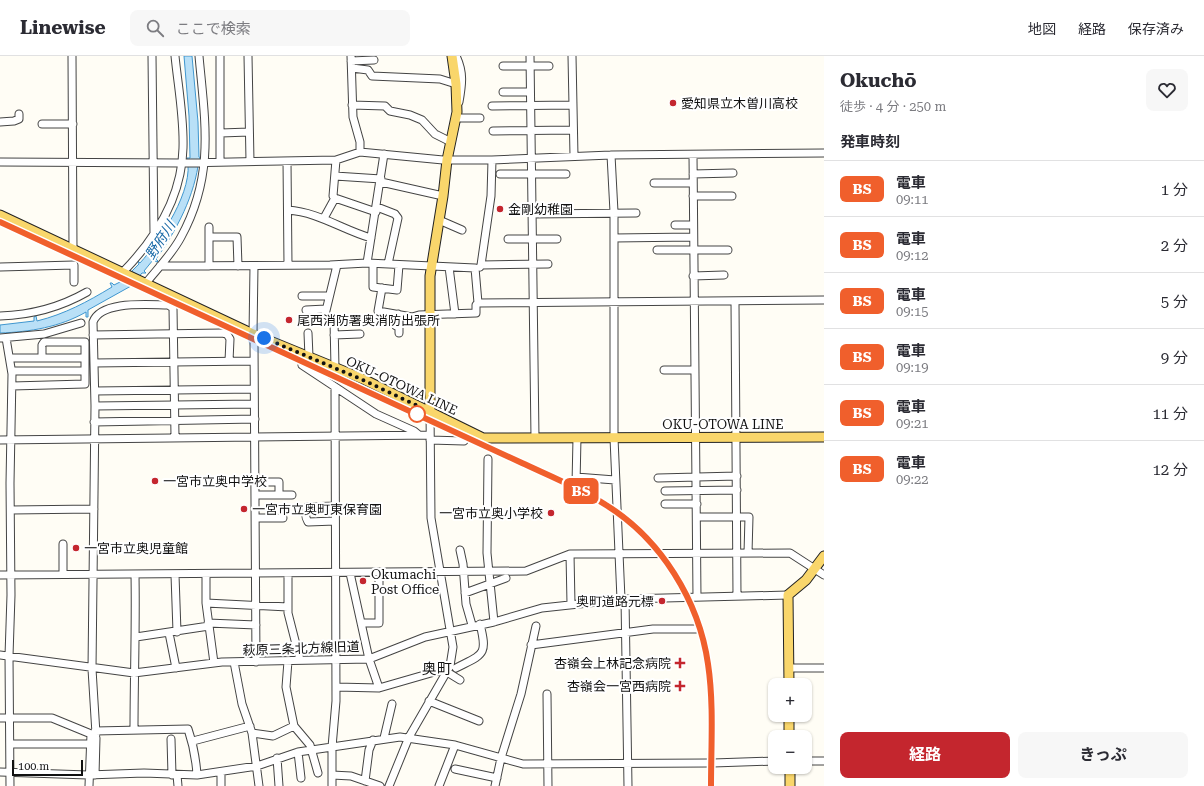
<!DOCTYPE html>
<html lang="ja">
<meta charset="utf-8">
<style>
:root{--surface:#fff;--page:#f7f7f7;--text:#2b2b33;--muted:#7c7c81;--line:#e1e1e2;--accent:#c4262e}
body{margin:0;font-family:"Roboto Serif","Noto Sans JP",serif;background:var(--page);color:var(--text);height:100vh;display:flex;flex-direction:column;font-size:15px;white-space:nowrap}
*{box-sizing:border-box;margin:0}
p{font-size:13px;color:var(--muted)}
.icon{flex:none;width:22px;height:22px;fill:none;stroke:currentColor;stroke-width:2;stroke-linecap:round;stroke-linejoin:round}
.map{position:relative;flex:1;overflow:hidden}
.sheet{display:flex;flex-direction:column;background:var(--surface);width:380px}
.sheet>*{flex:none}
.badge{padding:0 8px;border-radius:6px;font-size:14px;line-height:26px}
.tools{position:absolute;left:768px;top:622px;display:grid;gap:8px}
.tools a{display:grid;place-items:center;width:44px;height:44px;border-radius:8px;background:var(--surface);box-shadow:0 1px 3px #0004;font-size:20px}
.scale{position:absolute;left:12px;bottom:10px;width:71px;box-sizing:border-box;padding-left:4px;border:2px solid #111;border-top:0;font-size:11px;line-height:14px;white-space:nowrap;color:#111;-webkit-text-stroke:3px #fff;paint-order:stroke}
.you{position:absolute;width:20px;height:20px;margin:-10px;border:3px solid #fff;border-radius:50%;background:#1a73e8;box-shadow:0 0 0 6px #1a73e833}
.map>.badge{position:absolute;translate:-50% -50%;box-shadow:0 0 0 2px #fff}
h2{padding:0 16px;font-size:15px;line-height:36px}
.round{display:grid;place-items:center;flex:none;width:42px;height:42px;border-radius:8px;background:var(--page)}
.head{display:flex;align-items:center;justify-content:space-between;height:68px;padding:0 16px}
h1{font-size:19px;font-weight:700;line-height:30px}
.cta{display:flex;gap:8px;margin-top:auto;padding:8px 16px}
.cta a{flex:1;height:46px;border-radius:8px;background:var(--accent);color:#fff;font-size:16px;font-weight:700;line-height:46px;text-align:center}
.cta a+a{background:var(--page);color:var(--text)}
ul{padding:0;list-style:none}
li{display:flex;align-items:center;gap:12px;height:56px;padding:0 16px;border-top:1px solid var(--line)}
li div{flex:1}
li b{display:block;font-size:15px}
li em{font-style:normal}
li .badge{min-width:44px;font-weight:700;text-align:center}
header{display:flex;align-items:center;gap:24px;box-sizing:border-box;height:56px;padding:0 20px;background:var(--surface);border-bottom:1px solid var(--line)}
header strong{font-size:19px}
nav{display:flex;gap:22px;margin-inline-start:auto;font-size:14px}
.search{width:280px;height:36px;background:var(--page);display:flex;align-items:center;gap:10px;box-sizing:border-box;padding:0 14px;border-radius:8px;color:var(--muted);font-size:15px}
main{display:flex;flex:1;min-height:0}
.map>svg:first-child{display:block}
.water{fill:#b9e0f7;stroke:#3f96cf}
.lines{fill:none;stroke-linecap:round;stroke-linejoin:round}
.minor-casing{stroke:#444;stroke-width:9}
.major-casing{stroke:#222;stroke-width:11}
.minor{stroke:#fff;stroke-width:7}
.major{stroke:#f9d66b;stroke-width:9}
.rail-casing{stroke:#c4262e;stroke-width:3}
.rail{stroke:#fff;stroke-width:1.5;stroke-dasharray:4.5;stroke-linecap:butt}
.line-casing{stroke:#fff;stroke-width:9}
.line{stroke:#f05f2c;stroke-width:6}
.walk{stroke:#111;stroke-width:4;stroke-dasharray:0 7.2}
.poi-dot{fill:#c4262e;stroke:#fff;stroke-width:1.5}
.stop-dot{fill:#fff;stroke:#f05f2c;stroke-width:2}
.labels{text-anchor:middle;stroke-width:4;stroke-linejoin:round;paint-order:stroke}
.poi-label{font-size:13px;fill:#111;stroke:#fff;text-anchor:start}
.street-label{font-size:13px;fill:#111;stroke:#fff}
.water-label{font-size:14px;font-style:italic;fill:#1768a6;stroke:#fff}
.quarter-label{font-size:15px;fill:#111;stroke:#fff}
</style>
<header>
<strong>Linewise</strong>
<div class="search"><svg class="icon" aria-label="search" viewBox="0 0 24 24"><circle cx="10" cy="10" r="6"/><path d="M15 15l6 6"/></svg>ここで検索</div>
<nav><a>地図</a><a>経路</a><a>保存済み</a></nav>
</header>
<main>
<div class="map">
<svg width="824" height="730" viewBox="0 0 824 730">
<rect width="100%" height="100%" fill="#fffdf5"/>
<path class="water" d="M184,0H192L198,66L199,101L202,103H199C195,139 177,174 156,203L158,205L157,206L153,204L144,215L146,217H142L131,230L88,254V261H86V256C60,271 30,276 0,277V269L34,265V261L36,260L37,265C65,258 87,246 112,231L110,227H112L114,229L122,225L139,208L137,204L140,207C160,185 195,133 187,102H190L189,60Z"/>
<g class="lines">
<g class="minor-casing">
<path id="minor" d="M72,0L73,192
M152,0L154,178
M248,0L250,105
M351,0L353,61L360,86V96
M456,0C464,16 462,29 459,46
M530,0L535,382
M572,0L574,100
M351,5L374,4
M503,10H549
M352,12L368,14L372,20L440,23L456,28
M503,36H530
M352,49L385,50L390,55L410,59L422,64L435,78L451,86
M492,50L573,49
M456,62H480
M0,66L14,65L19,63V58
M42,68H73
M493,75L573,74
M221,77L249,76
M611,99L614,156V382L621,543
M693,99L697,541
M492,104L611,99L824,97
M287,105L288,209
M0,106L182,107L336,104L360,96L443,104H492L491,140L481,209
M220,106V0
M500,118H566
M693,118L733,117
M335,120L381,123
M381,126L443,140
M654,127H693
M693,140H732
M335,142L333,140L336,104
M377,151L395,158L398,162L388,208
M288,154C318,156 343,174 371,182
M532,158L636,157
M324,162L335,142L376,156
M439,164L462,174
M675,169H693
M209,171V210
M209,181H237L238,210
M614,182L693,181
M508,183H557
M657,194H728
M367,207L384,98
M373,208V231L397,234L399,209
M160,210L330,209L367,207L475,212L478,247L824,244
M0,211L74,209V226
M449,211L455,258
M480,211L481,209L548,208
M123,216C156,182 182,140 183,92C184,61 178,30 175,0
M693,220L724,219
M146,227C158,212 172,198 181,181C215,119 205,66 199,0
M382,232L378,255L412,261L419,259L476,257V249L478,247
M302,240H329
M735,246L737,540
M306,254L326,253
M398,258L396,270L399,271V277
M0,260C32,259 59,252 87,236
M324,263L337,209
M305,264L366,265
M334,265L335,312
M308,277L309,301
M253,278L254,210
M93,279L222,277L227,278L230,283L229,305
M334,279L360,278
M0,282L44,278L81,267
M6,282L12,318L10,427L11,539L9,600L10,730
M254,286L256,606
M10,302H85
M94,307L254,305
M302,309L376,358L414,375L419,379
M664,314H694
M12,315H85
M12,330L85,328V286H44L42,289V302
M95,335L254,333
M95,350L254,348
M94,366L255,363
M0,384L430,379
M430,384L464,385
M488,403L487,497L494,566
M576,421L615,424
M658,422L737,420
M255,426H279V439
M576,428L577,382
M665,435L737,434
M256,439H292
M665,448H697
M11,454L94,453
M697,461H749L748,497
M256,462H283
M335,465L308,466C305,461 305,455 307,451L335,450
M63,488V518
M460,494L463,508L466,548L472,569
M570,498L571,548
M350,517L369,603L379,632
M206,518V547L214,607
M288,518V557L300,604
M0,519L526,515L570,498L790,497L824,519
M175,519L177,576
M465,537L506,522
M625,543L628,730
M206,547L288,551
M208,567L256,569
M361,567H379V517
M169,577L176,612
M136,581L209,570
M531,589L653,573H696
M0,599L134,617L222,606L369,603L425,581L494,566L542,552L625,543L788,539
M288,605L286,631L294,670
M234,606L242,648L252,677L259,730
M456,612C483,598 488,600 480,568
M789,612H824
M336,631L379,632L438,615L447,616L460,624
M547,638L548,730
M429,645L479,665
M0,662H52L91,678L89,730
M134,674C134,622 136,571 135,519
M95,675L188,673C193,688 196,703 197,719
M252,677L273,680L294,670L310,689L318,717
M91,678H96L92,613L95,350L93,266C101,244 149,249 168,249L173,252L175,381
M384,682L392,648
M171,683L172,719
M193,685L250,670
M10,688H91
M298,696L301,722
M277,702L279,730
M805,705H824
M713,707L775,705
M455,713L497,722
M0,716L88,719L144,717L197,719L257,710L298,696L400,681L455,689L523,708L709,707
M221,716V730
M95,719L96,682
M177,719L178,730
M332,719L351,720L380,730
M365,725L369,694L373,684
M332,730V691L336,645L335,332
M389,730L409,681L450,610L453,591L431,462L430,355
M439,730L455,689
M495,730L501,702L521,638L536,570"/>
</g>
<g class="major-casing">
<path id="major" d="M0,159L253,278L363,323L483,382L824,381
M430,355V220L443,140L447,104L457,56L456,28L452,0
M789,629L788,539L806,524L824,500
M789,659V681
M790,711V730"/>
</g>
<use href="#minor" class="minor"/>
<use href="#major" class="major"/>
<g class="rail-casing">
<path id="rail" d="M0,166L522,407C550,420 580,433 606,449C661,483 699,545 708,608C714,648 711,690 711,730"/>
</g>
<use href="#rail" class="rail"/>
</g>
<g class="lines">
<g class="line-casing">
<path id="line" d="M0,166L522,407C550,420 580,432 606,449C661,483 699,545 708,608C714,648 711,690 711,730"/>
</g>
<use href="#line" class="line"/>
<path class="walk" d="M264,282L363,324L420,351L417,358"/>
</g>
<g class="poi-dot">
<circle cx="673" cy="47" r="4"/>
<circle cx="500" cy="153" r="4"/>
<circle cx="289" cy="264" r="4"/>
<circle cx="155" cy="425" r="4"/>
<circle cx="244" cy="453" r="4"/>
<circle cx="551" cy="457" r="4"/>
<circle cx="76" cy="492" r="4"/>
<circle cx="363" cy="525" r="4"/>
<circle cx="662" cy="545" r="4"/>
<path d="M678 601h4v4h4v4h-4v4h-4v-4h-4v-4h4z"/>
<path d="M678 624h4v4h4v4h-4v4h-4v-4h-4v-4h4z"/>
</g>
<circle class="stop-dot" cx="417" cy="358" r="8"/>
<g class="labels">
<g class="poi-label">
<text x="681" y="52">愛知県立木曽川高校</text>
<text x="508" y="158">金剛幼稚園</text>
<text x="297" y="269">尾西消防署奥消防出張所</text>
<text x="163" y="430">一宮市立奥中学校</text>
<text x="252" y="458">一宮市立奥町東保育園</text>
<text x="543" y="462" text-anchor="end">一宮市立奥小学校</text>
<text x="84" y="497">一宮市立奥児童館</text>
<text x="371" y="523">Okumachi<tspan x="371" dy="15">Post Office</tspan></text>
<text x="654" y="550" text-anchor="end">奥町道路元標</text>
<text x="671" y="612" text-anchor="end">杏嶺会上林記念病院</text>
<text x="671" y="635" text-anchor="end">杏嶺会一宮西病院</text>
</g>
<g class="street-label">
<text transform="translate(402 329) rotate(25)" y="5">OKU-OTOWA LINE</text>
<text x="723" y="373">OKU-OTOWA LINE</text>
<text transform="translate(301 592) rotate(-2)" y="5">萩原三条北方線旧道</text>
</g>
<g class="water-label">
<text transform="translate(160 184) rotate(-57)" y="5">野府川</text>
</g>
<g class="quarter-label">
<text x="437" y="618">奥町</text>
</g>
</g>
</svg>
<div class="tools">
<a>+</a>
<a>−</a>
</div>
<div class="scale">100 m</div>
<div class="you" style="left:264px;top:282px"></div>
<b class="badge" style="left:581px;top:435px;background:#f05f2c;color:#fff">BS</b>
</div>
<section class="sheet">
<div class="head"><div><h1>Okuchō</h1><p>徒歩 · 4 分 · 250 m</p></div><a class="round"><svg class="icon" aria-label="heart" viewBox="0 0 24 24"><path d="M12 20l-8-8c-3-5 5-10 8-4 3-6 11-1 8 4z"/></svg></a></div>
<h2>発車時刻</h2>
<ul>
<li><span class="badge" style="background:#f05f2c;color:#fff">BS</span><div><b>電車</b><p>09:11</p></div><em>1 分</em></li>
<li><span class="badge" style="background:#f05f2c;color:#fff">BS</span><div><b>電車</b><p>09:12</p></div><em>2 分</em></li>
<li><span class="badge" style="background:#f05f2c;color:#fff">BS</span><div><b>電車</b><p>09:15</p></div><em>5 分</em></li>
<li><span class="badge" style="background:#f05f2c;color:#fff">BS</span><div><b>電車</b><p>09:19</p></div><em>9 分</em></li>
<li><span class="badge" style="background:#f05f2c;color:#fff">BS</span><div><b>電車</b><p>09:21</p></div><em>11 分</em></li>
<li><span class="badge" style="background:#f05f2c;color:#fff">BS</span><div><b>電車</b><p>09:22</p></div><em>12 分</em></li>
</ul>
<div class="cta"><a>経路</a><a>きっぷ</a></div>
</section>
</main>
